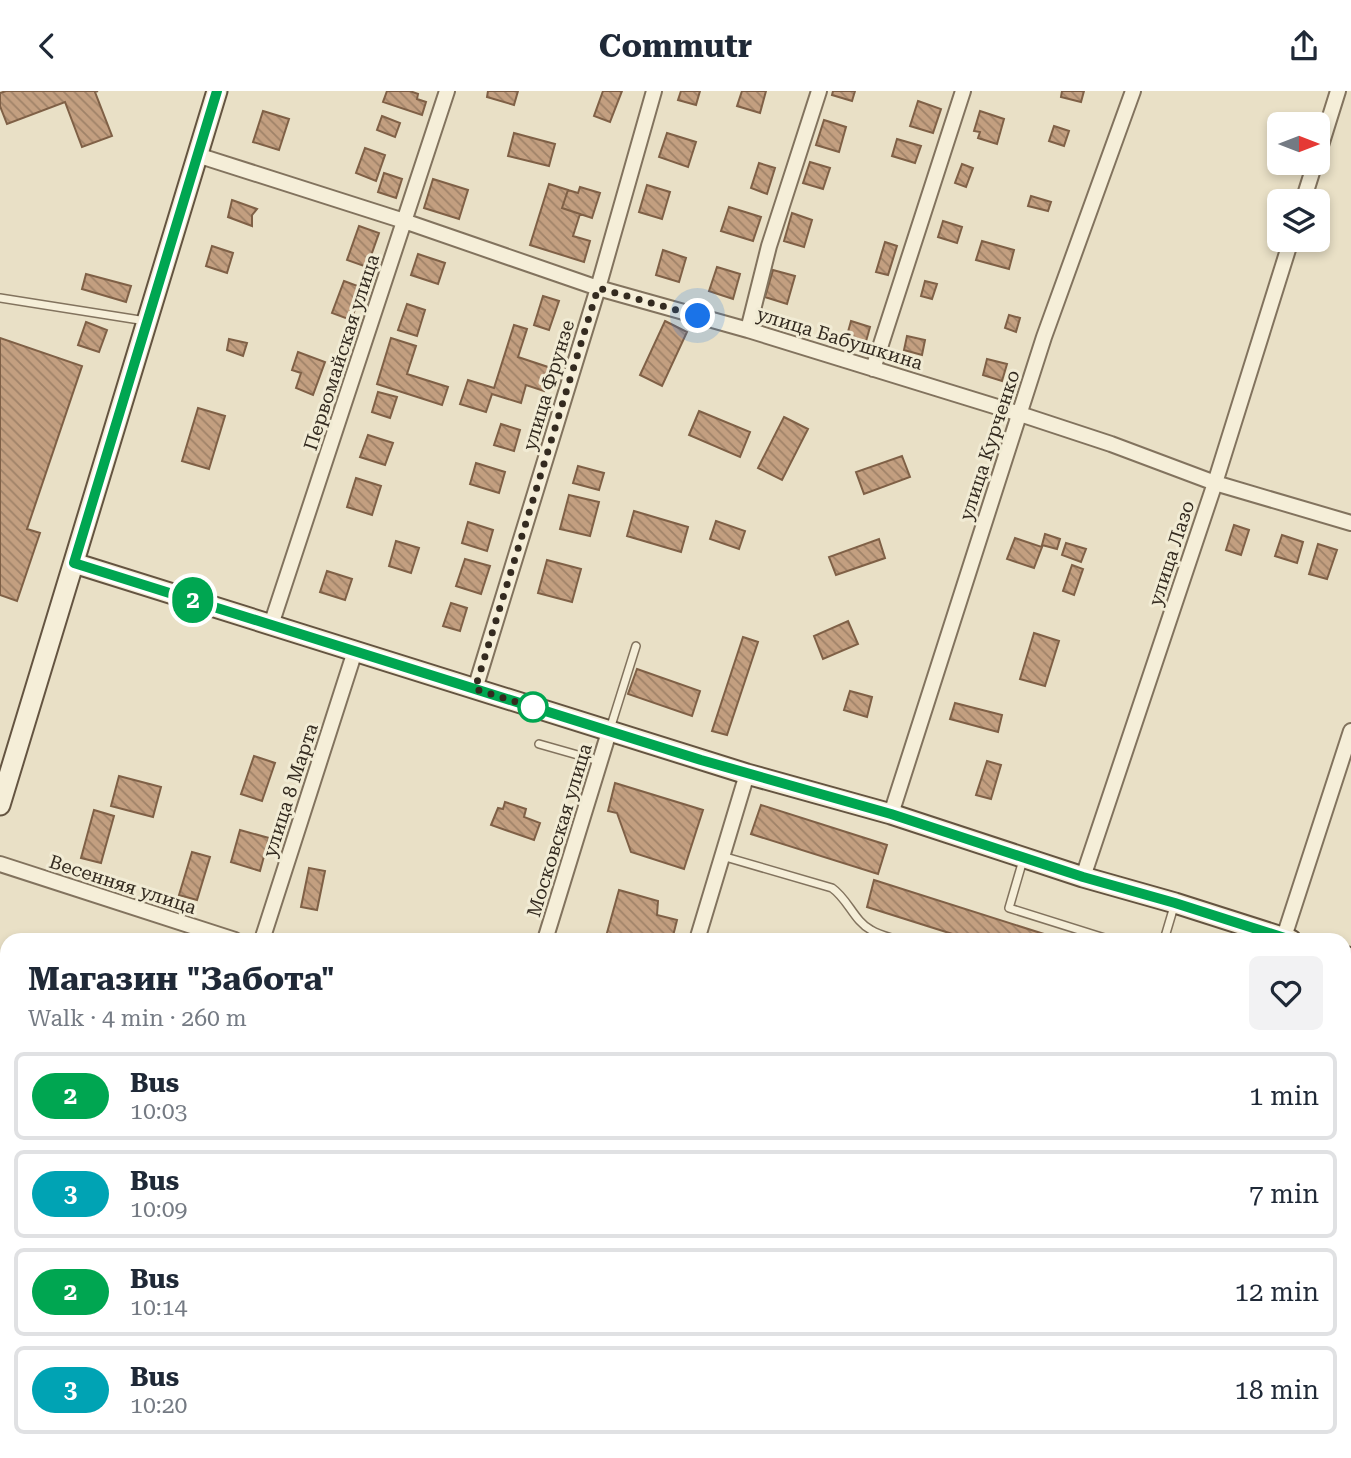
<!DOCTYPE html>
<meta charset="utf-8">
<style>
:root{--surface:#fff;--page:#f2f2f3;--text:#1f2937;--muted:#747a83;--line:#e0e1e3}
body{margin:0;font-family:"Roboto Serif",serif;background:var(--page);color:var(--text);height:100vh;display:flex;flex-direction:column;font-size:26px;white-space:nowrap}
*{box-sizing:border-box;margin:0}
p{font-size:23px;color:var(--muted)}
.icon{flex:none;width:38px;height:38px;fill:none;stroke:currentColor;stroke-width:2;stroke-linecap:round;stroke-linejoin:round}
.map{position:relative;flex:1;overflow:hidden}
.drawer{position:absolute;left:0px;top:842px;width:1351px;height:527px;display:flex;flex-direction:column;background:var(--surface);border-radius:21px 21px 0 0;box-shadow:0 4px 10px #0003}
.drawer>*{flex:none}
.badge{padding:0 14px;border-radius:23px;font-size:24px;line-height:46px}
.needle{width:46px;rotate:90deg}
.tools{position:absolute;left:1267px;top:21px;display:grid;gap:14px}
.tools a{display:grid;place-items:center;width:63px;height:63px;border-radius:10px;background:var(--surface);box-shadow:0 4px 10px #0003;font-size:35px}
.you{position:absolute;width:35px;height:35px;margin:-18px;border:5px solid #fff;border-radius:50%;background:#1a73e8;box-shadow:0 0 0 10px #1a73e833}
.map>.badge{position:absolute;translate:-50% -50%;box-shadow:0 0 0 4px #fff}
.round{display:grid;place-items:center;flex:none;width:74px;height:74px;border-radius:10px;background:var(--page)}
.head{display:flex;align-items:center;justify-content:space-between;height:119px;padding:0 28px}
h1{font-size:33px;font-weight:700;line-height:52px}
ul{padding:0;list-style:none}
li{display:flex;align-items:center;gap:21px;height:88px;margin:0 14px 10px;padding:0 14px;border:4px solid var(--line);border-radius:10px}
li div{flex:1}
li b{display:block;font-size:26px}
li em{font-style:normal}
li .badge{min-width:77px;font-weight:700;text-align:center}
header{display:flex;justify-content:space-between;align-items:center;height:91px;padding:0 28px;background:var(--surface);font-size:32px;font-weight:700}
.map>svg:first-child{display:block}
.building{fill:url(#building-back-hatch);stroke:#7f6046;stroke-width:2}
.lines{fill:none;stroke-linecap:round;stroke-linejoin:round}
.service-casing{stroke:#82735e;stroke-width:10}
.minor-casing{stroke:#82735e;stroke-width:18}
.secondary-casing{stroke:#645441;stroke-width:23}
.service{stroke:#f5eed8;stroke-width:7}
.minor{stroke:#f5eed8;stroke-width:14}
.secondary{stroke:#f5eed8;stroke-width:19}
.line-casing{stroke:#fff;stroke-width:16}
.line{stroke:#00a651;stroke-width:10}
.walk{stroke:#342b20;stroke-width:7;stroke-dasharray:0 12.6}
.stop-dot{fill:#fff;stroke:#00a651;stroke-width:3.5}
.labels{text-anchor:middle;stroke-width:6;stroke-linejoin:round;paint-order:stroke}
.street-label{font-size:19px;fill:#342b20;stroke:#f1ebd4}
</style>
<header><svg class="icon" aria-label="back" viewBox="0 0 24 24"><path d="M15 5l-7 7 7 7"/></svg>Commutr<svg class="icon" aria-label="share" viewBox="0 0 24 24"><path d="M12 15V3M7 8l5-5 5 5M5 13v7h14v-7"/></svg></header>
<div class="map">
<svg width="1351" height="1367" viewBox="0 0 1351 1367">
<defs>
<pattern id="building-back-hatch" width="6" height="6" patternUnits="userSpaceOnUse" patternTransform="scale(1.75)"><rect width="6" height="6" fill="#c39f80"/><path d="M-1 5l2 2M0 0l6 6M5-1l2 2" fill="none" stroke="#9f8268"/></pattern>
</defs>
<rect width="100%" height="100%" fill="#e9e0c6"/>
<path class="building" d="M6,0H98L95,1L112,45L82,56L65,11L7,33L0,15V2Z
M387,0H410L418,3L417,8L426,11L422,24L383,11Z
M488,0H518L514,14L487,6Z
M603,0H622L610,31L594,25Z
M681,0H700L696,14L678,9Z
M742,0H766L760,22L737,15Z
M833,0H855L852,10L832,4Z
M1062,0H1084L1081,11L1061,6Z
M918,10L941,18L933,42L910,35Z
M263,20L289,28L279,59L253,51Z
M980,20L1004,28L997,53L978,47L980,41L974,40Z
M382,25L400,32L395,46L377,39Z
M824,29L846,36L839,61L816,54Z
M1054,35L1069,40L1064,55L1049,50Z
M514,42L555,53L549,75L508,65Z
M667,42L696,51L688,76L659,66Z
M897,48L921,55L915,72L892,65Z
M365,57L385,64L376,90L356,82Z
M810,71L830,77L823,98L803,92Z
M759,72L775,77L767,103L751,97Z
M962,73L973,77L966,96L955,92Z
M384,82L402,88L396,107L378,101Z
M433,88L468,99L459,128L424,117Z
M549,93L568,99L562,117L580,123L573,145L590,150L584,171L530,154Z
M647,94L670,101L662,128L639,121Z
M580,96L600,102L592,127L562,117L568,99L578,102Z
M1031,105L1051,111L1048,120L1028,115Z
M232,109L257,118L252,124V135L228,126Z
M729,116L761,126L753,150L721,140Z
M792,122L812,129L804,156L784,150Z
M943,130L962,136L957,152L938,146Z
M359,135L379,142L367,176L347,169Z
M982,150L1014,159L1009,178L976,169Z
M885,151L897,155L888,184L876,181Z
M212,155L233,162L227,182L206,175Z
M663,159L686,167L679,191L656,184Z
M418,163L445,172L438,193L411,184Z
M717,176L740,183L733,208L709,200Z
M773,179L795,185L787,213L765,206Z
M86,183L131,195L126,211L82,198Z
M344,190L363,197L351,229L332,222Z
M925,190L937,193L932,208L921,205Z
M543,205L559,210L549,239L534,234Z
M407,213L425,219L417,245L398,239Z
M1009,224L1020,227L1016,241L1005,237Z
M665,230L687,241L662,295L640,284Z
M851,230L870,236L865,254L846,248Z
M86,231L107,239L99,261L78,254Z
M514,234L527,238L518,266L551,277L544,300L526,294L521,312L492,303L486,321L460,313L468,289L494,297Z
M907,245L925,249L922,264L904,259Z
M0,247L82,275L27,438L40,442L17,510L0,504Z
M391,247L416,255L407,283L448,296L442,314L377,293Z
M229,248L247,252L243,265L227,259Z
M298,261L325,271L313,304L296,297L301,282L292,279Z
M987,268L1007,273L1002,290L983,284Z
M378,301L397,306L390,327L372,321Z
M198,317L225,325L209,378L182,370Z
M699,320L750,341L740,366L689,344Z
M784,326L808,338L782,389L758,377Z
M501,333L520,339L514,360L494,354Z
M368,344L393,352L385,374L360,366Z
M902,365L910,386L864,403L856,381Z
M476,372L505,381L499,402L470,393Z
M578,375L604,382L599,399L573,392Z
M356,387L381,395L372,424L347,416Z
M569,404L599,411L590,445L560,438Z
M634,420L688,436L681,461L627,445Z
M716,430L745,440L739,458L710,448Z
M468,431L493,439L487,460L462,452Z
M1234,434L1249,439L1241,464L1226,459Z
M1045,443L1060,448L1057,458L1042,454Z
M1282,444L1303,451L1297,472L1275,465Z
M1015,447L1042,456L1034,477L1007,468Z
M879,448L885,467L836,484L829,466Z
M396,450L419,457L411,482L389,475Z
M1066,452L1086,458L1081,471L1062,464Z
M1318,453L1337,459L1327,488L1309,483Z
M465,468L490,475L481,503L456,495Z
M547,469L581,478L572,511L538,502Z
M1072,474L1083,478L1074,504L1063,500Z
M327,480L352,488L345,509L320,501Z
M451,512L467,517L460,540L443,535Z
M848,530L858,553L823,568L814,545Z
M1034,542L1059,550L1045,595L1020,588Z
M743,546L758,551L727,644L712,640Z
M637,578L700,600L692,625L628,603Z
M850,600L872,606L867,626L844,619Z
M955,612L1002,624L998,641L950,628Z
M254,665L275,672L262,710L241,703Z
M987,670L1001,674L991,708L976,704Z
M119,685L161,696L153,726L111,715Z
M615,692L703,719L684,778L631,761L617,722L608,720Z
M505,711L526,718L524,726L540,732L534,749L491,734L498,717L503,718Z
M761,714L887,754L878,783L751,743Z
M94,719L114,725L101,772L81,767Z
M240,739L269,747L260,780L231,771Z
M192,761L210,766L197,809L179,804Z
M309,777L325,780L317,819L301,816Z
M874,789L1063,849H970L962,846L867,816Z
M619,799L658,810L657,824L677,829L672,849H605Z
M1351,995V1043L1344,1041V1017Z
M1351,1178V1283L1344,1305V1200Z
M7,1349V1362H33L31,1367H1Z
M73,1362H97L114,1367H71Z
M119,1362H184L182,1367H117Z
M1037,1362H1059L1077,1367H1036Z"/>
<g class="lines">
<g class="service-casing">
<path id="service" d="M0,207L146,230
M610,638L636,555
M539,653L599,670
M722,765L832,797C848,808 854,830 871,839C879,844 889,846 898,849
M1023,769L1009,817L1111,849
M1164,849L1175,812
M1344,957L1351,960
M62,1367L63,1362
M204,1367L206,1362
M326,1367L328,1362
M1011,1367L1012,1362"/>
</g>
<g class="minor-casing">
<path id="minor" d="M197,64L404,130L598,197L748,239L1020,323L1111,353L1215,392L1351,432
M1318,64L1338,0
M1303,110L1315,72
M748,239L769,155L819,0
M873,278L963,0
M271,534L447,0
M475,598L598,197L654,0
M891,723L1044,246L1133,0
M0,773L235,849
M1083,786L1215,392L1291,149
M262,849L355,560
M545,849L609,641
M697,849L747,683
M1283,849L1351,640
M458,1367L459,1362
M1120,1367L1122,1362"/>
</g>
<g class="secondary-casing">
<path id="secondary" d="M74,472L747,683L891,723L1083,786L1175,812L1291,849
M0,714L217,0
M1344,865L1351,867
M0,1107L7,1109
M814,1362L832,1367"/>
</g>
<use href="#service" class="service"/>
<use href="#minor" class="minor"/>
<use href="#secondary" class="secondary"/>
</g>
<g class="lines">
<g class="line-casing">
<path id="line" d="M217,0L74,472L701,669L891,723L1083,786L1175,812L1291,849"/>
</g>
<use href="#line" class="line"/>
<path class="walk" d="M533,616L542,619L475,598L598,197L698,225"/>
</g>
<circle class="stop-dot" cx="533" cy="616" r="14"/>
<g class="labels">
<g class="street-label">
<text transform="translate(840 247) rotate(17)" y="7">улица Бабушкина</text>
<text transform="translate(341 261) rotate(-72)" y="7">Первомайская улица</text>
<text transform="translate(548 294) rotate(-73)" y="7">улица Фрунзе</text>
<text transform="translate(989 354) rotate(-72)" y="7">улица Курченко</text>
<text transform="translate(1171 462) rotate(-72)" y="7">улица Лазо</text>
<text transform="translate(290 699) rotate(-72)" y="7">улица 8 Марта</text>
<text transform="translate(559 739) rotate(-73)" y="7">Московская улица</text>
<text transform="translate(123 793) rotate(18)" y="7">Весенняя улица</text>
</g>
</g>
</svg>
<div class="tools">
<a><svg class="needle" viewBox="-14 -14 28 28"><path d="M0-13l5 13h-10z" fill="#e53935"/><path d="M0 13l5-13h-10z" fill="#747a83"/></svg></a>
<a><svg class="icon" aria-label="layers" viewBox="0 0 24 24"><path d="M12 4l9 5-9 5-9-5zM3 14l9 5 9-5"/></svg></a>
</div>
<div class="you" style="left:698px;top:225px"></div>
<b class="badge" style="left:193px;top:509px;background:#00a651;color:#fff">2</b>
<section class="drawer">
<div class="head"><div><h1>Магазин &quot;Забота&quot;</h1><p>Walk · 4 min · 260 m</p></div><a class="round"><svg class="icon" aria-label="heart" viewBox="0 0 24 24"><path d="M12 20l-8-8c-3-5 5-10 8-4 3-6 11-1 8 4z"/></svg></a></div>
<ul>
<li><span class="badge" style="background:#00a651;color:#fff">2</span><div><b>Bus</b><p>10:03</p></div><em>1 min</em></li>
<li><span class="badge" style="background:#00a3b4;color:#fff">3</span><div><b>Bus</b><p>10:09</p></div><em>7 min</em></li>
<li><span class="badge" style="background:#00a651;color:#fff">2</span><div><b>Bus</b><p>10:14</p></div><em>12 min</em></li>
<li><span class="badge" style="background:#00a3b4;color:#fff">3</span><div><b>Bus</b><p>10:20</p></div><em>18 min</em></li>
</ul>
</section>
</div>
